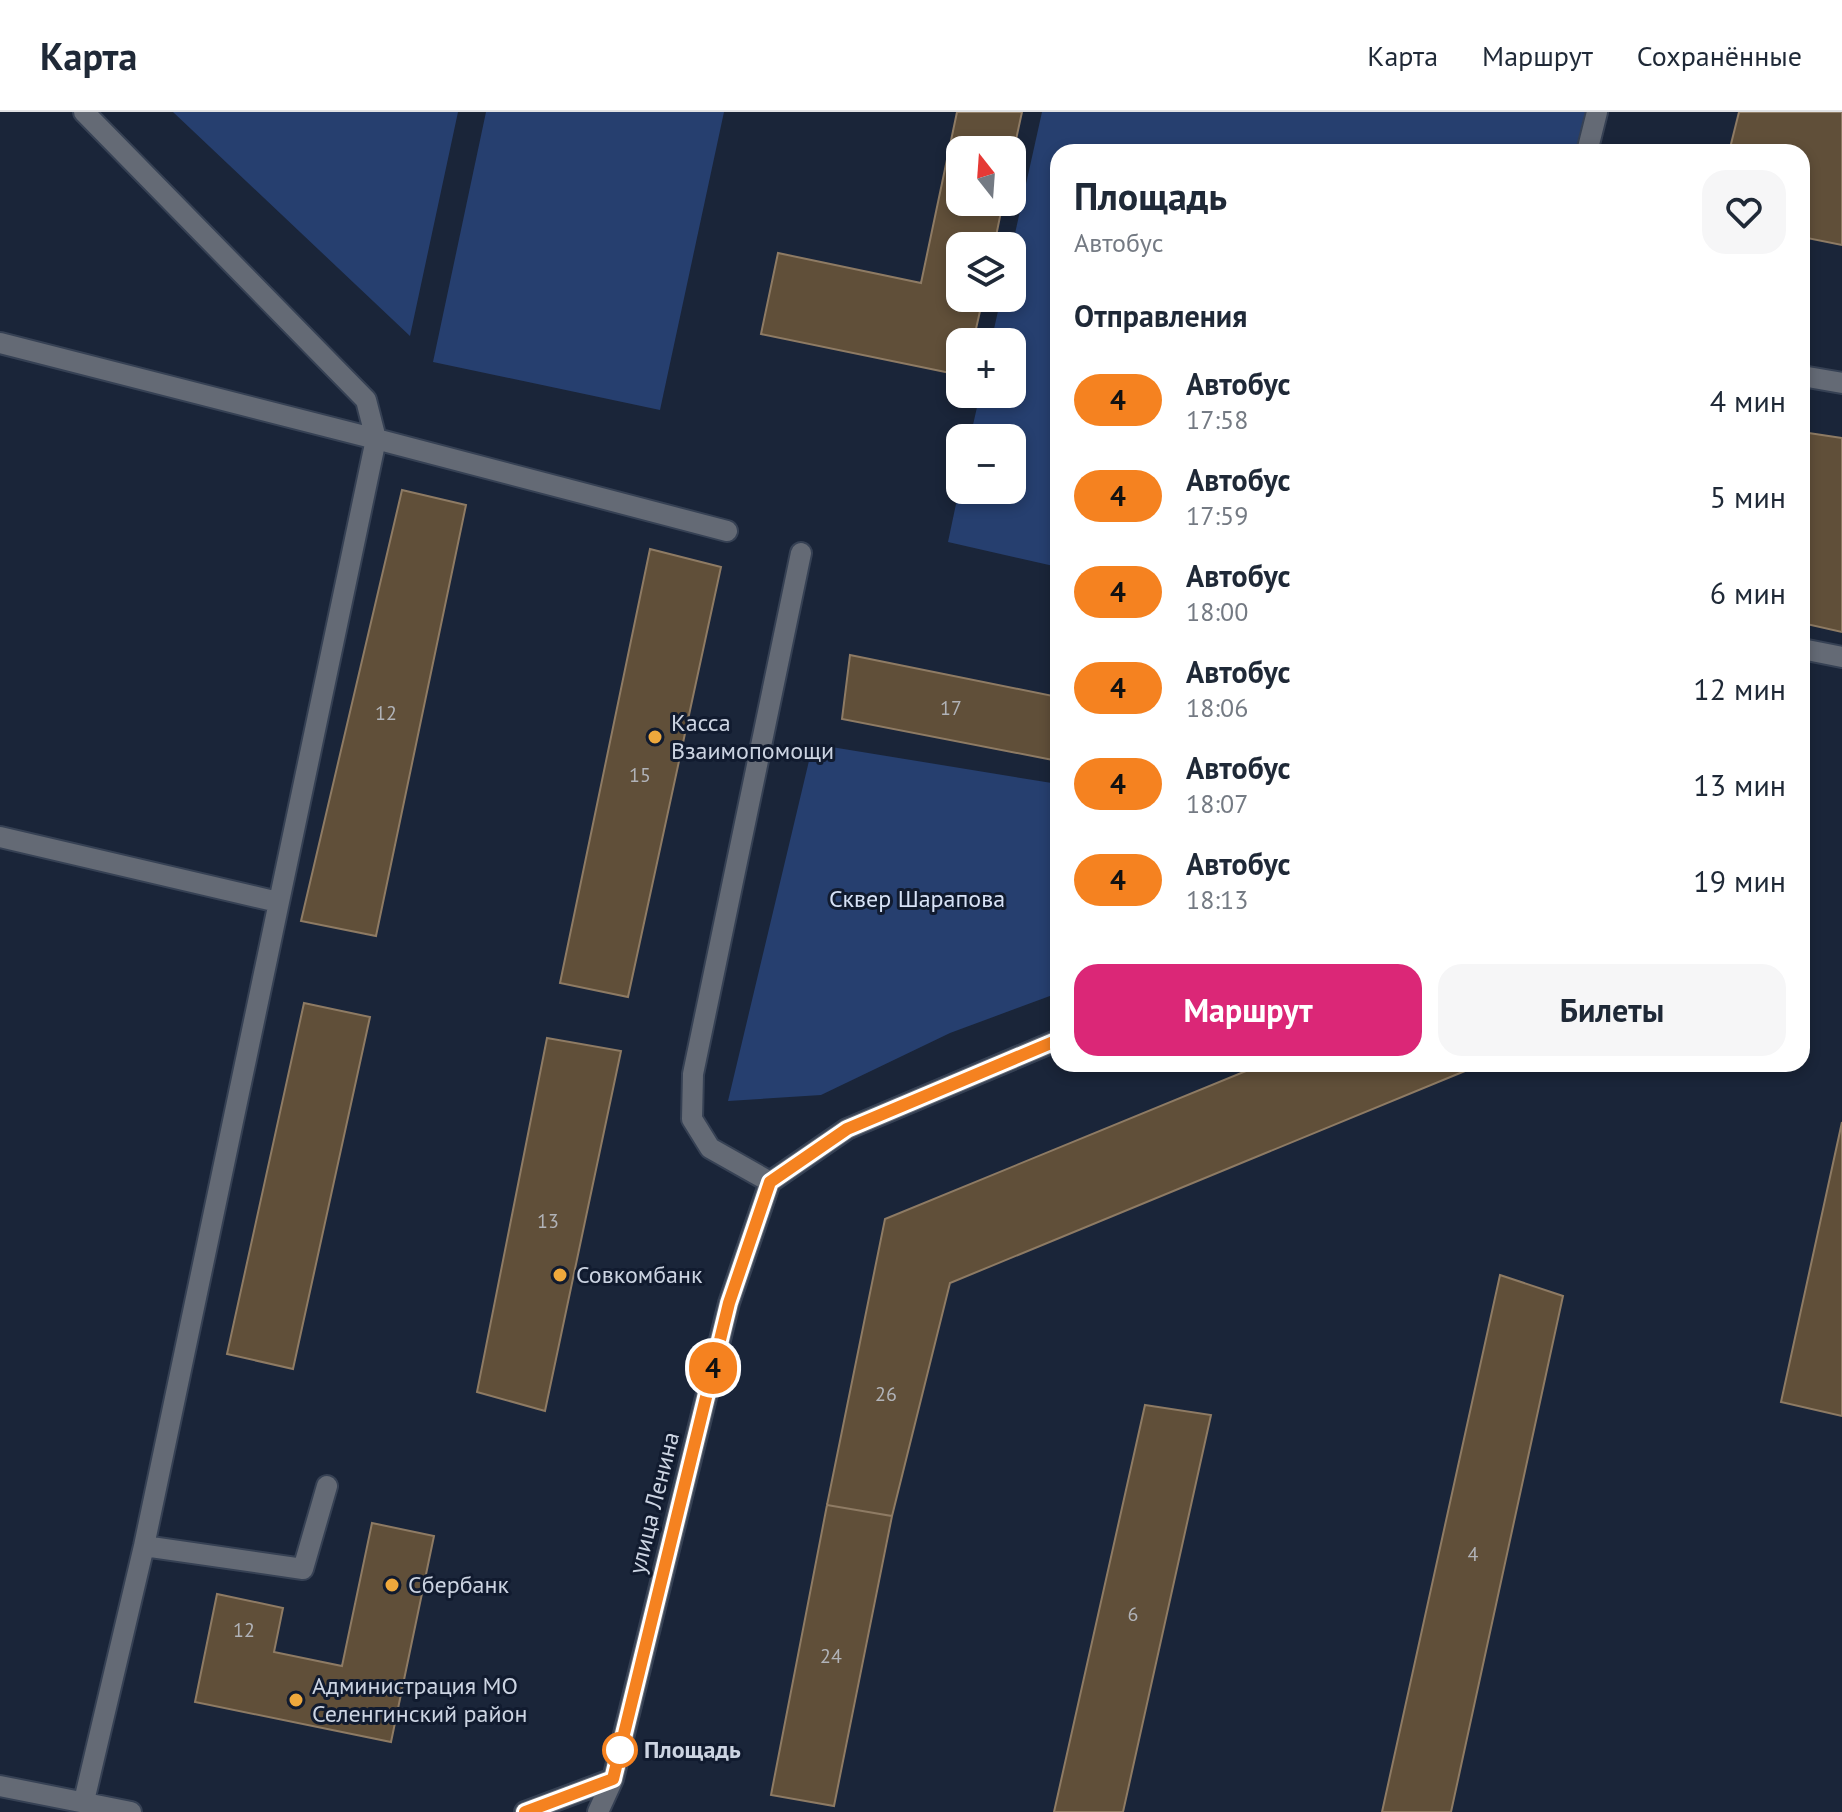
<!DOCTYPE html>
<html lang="ru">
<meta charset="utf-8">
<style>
:root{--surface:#fff;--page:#f6f6f7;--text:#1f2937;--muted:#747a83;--line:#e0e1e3;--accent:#db2777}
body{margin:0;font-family:"PT Sans",sans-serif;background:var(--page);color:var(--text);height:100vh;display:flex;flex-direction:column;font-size:30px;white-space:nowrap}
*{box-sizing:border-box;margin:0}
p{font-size:26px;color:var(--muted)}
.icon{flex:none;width:44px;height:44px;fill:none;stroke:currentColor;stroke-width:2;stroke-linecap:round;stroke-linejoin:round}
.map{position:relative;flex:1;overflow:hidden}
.drawer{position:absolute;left:1050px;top:32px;width:760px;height:928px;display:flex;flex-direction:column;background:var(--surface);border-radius:24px;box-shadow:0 4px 12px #0003}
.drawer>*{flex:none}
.badge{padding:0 16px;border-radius:26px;font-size:28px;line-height:52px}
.needle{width:52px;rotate:343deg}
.tools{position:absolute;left:946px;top:24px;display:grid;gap:16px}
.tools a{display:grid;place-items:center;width:80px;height:80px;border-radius:16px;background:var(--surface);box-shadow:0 4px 12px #0003;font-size:40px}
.map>.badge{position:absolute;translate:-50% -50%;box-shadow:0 0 0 4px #fff}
h2{padding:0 24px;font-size:30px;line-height:72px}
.round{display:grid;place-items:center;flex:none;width:84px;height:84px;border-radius:24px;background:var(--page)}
.overview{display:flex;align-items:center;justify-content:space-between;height:136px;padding:0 24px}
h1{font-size:38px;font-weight:600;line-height:60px}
.button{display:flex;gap:16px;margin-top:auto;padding:16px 24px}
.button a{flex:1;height:92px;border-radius:24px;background:var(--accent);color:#fff;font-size:32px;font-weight:600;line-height:92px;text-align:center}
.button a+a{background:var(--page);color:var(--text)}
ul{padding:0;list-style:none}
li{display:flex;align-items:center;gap:24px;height:96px;padding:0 24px}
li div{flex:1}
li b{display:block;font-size:30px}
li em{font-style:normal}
li .badge{min-width:88px;font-weight:700;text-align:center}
header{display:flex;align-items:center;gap:48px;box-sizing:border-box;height:112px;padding:0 40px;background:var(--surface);border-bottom:2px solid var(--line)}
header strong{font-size:38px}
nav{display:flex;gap:44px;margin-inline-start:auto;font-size:28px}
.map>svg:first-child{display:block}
.green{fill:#263f6f}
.building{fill:#604f39;stroke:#8e7b64;stroke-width:2}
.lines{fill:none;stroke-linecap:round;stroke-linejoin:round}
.minor-casing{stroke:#364154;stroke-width:24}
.minor{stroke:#646a75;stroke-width:20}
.line-casing{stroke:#fff;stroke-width:18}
.line{stroke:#f58220;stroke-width:12}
.poi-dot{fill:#eea83c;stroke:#111b2f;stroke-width:3}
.stop-dot{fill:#fff;stroke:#f58220;stroke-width:4}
.labels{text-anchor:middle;stroke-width:6;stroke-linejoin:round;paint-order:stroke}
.number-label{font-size:20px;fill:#b1b3b8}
.poi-label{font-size:24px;fill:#ccd4e2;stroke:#111b2f;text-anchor:start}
.park-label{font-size:24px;fill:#d7e2f6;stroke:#111b2f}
.street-label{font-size:24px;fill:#ccd4e2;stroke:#111b2f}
.stop-label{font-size:24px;font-weight:bold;fill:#ccd4e2;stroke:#111b2f;text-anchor:start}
</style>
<header>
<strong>Карта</strong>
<nav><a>Карта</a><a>Маршрут</a><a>Сохранённые</a></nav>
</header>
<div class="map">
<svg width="1842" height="1700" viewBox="0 0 1842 1700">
<rect width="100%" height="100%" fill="#1a2539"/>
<path class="green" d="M173,0H458L410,224Z
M486,0H724L660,298L433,250Z
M1042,0H1598L1588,40H1058V455L948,430L960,373V378H1012V326H970L980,282H1012V230H991L1001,186H1012V135Z
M813,632L1058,672V881L950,921L821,983L728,989Z"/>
<path class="building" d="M957,0H1022L1012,46V38H960V90H1003L994,134H960V186H983L973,230H960V263L761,222L778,141L921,171Z
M1739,0H1842V133L1802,125V40H1729Z
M1802,320L1842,326V520L1802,511Z
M402,378L466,393L376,824L301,809Z
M650,437L721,455L628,885L560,871Z
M850,543L1058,585V649L842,607Z
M304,891L370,905L293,1257L227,1242Z
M547,926L621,939L545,1299L477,1280Z
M1263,952H1482L950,1171L892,1404L827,1393L885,1107Z
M1842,1010V1304L1781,1290Z
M1500,1163L1563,1184L1451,1700H1382Z
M1145,1293L1211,1303L1123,1700H1054Z
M827,1393L892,1404L834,1694L771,1683Z
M372,1411L434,1424L391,1630L195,1590L217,1482L283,1496L274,1540L342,1554Z"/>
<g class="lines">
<g class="minor-casing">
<path id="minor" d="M1587,40L1597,0
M0,231L376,327L727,419
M1802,264L1842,271
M1802,537L1842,545
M0,725L278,790
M770,1070L710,1036L692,1007L693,962L801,441
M144,1434L303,1457L327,1374
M0,1674L131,1700
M84,1689L144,1434L376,327L366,288L84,0
M525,1700L613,1667
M598,1700L613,1667L729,1191L770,1070L847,1017L1058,928"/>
</g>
<use href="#minor" class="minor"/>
</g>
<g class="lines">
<g class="line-casing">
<path id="line" d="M525,1700L613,1667L729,1191L770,1070L847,1017L1058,928"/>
</g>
<use href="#line" class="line"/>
</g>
<g class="poi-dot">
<circle cx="655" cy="625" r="8"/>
<circle cx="560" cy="1163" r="8"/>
<circle cx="392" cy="1473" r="8"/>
<circle cx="296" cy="1588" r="8"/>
</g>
<circle class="stop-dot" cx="620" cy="1638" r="16"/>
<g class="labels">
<g class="number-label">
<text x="951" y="603">17</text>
<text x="386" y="608">12</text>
<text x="640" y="670">15</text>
<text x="548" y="1116">13</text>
<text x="886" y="1289">26</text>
<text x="1473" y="1449">4</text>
<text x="1133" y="1509">6</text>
<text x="244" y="1525">12</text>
<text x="831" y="1551">24</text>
</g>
<g class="poi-label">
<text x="671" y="619">Касса<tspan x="671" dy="28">Взаимопомощи</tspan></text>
<text x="576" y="1171">Совкомбанк</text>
<text x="408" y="1481">Сбербанк</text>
<text x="312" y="1582">Администрация МО<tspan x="312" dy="28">Селенгинский район</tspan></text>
</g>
<g class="park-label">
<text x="917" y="795">Сквер Шарапова</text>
</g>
<g class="street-label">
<text transform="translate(654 1391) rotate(-76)" y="8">улица Ленина</text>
</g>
<g class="stop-label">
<text x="644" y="1646">Площадь</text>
</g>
</g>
</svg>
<div class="tools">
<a><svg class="needle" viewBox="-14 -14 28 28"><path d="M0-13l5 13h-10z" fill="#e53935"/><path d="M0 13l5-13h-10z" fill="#747a83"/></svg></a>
<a><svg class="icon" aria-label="layers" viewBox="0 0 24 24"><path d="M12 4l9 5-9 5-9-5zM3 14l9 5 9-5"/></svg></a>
<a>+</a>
<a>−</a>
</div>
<b class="badge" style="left:713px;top:1256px;background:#f58220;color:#111">4</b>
<section class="drawer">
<div class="overview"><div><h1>Площадь</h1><p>Автобус</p></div><a class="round"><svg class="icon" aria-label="heart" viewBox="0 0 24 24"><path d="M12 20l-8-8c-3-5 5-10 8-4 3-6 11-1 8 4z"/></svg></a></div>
<h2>Отправления</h2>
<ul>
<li><span class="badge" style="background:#f58220;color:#111">4</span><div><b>Автобус</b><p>17:58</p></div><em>4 мин</em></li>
<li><span class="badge" style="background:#f58220;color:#111">4</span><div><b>Автобус</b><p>17:59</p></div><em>5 мин</em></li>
<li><span class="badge" style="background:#f58220;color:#111">4</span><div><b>Автобус</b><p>18:00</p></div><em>6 мин</em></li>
<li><span class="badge" style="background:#f58220;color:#111">4</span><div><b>Автобус</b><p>18:06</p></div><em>12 мин</em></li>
<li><span class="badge" style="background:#f58220;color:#111">4</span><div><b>Автобус</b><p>18:07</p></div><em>13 мин</em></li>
<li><span class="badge" style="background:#f58220;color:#111">4</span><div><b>Автобус</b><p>18:13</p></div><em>19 мин</em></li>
</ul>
<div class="button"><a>Маршрут</a><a>Билеты</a></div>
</section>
</div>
